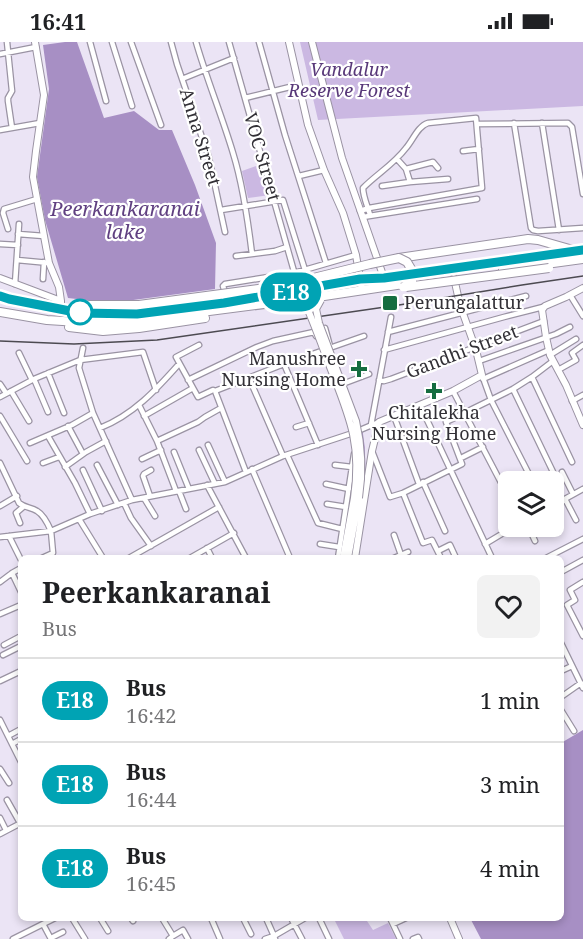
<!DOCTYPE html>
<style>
:root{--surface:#fff;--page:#f2f2f2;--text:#202124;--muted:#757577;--line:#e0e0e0}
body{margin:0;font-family:"Noto Serif",serif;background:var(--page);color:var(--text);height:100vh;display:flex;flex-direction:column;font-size:22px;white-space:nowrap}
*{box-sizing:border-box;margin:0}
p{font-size:20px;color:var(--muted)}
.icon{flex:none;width:33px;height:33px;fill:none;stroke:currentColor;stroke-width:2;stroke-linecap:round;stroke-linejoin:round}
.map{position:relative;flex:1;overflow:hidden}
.details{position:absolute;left:18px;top:513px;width:546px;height:366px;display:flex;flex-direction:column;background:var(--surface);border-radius:9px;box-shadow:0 3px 9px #0003}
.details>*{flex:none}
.badge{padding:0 12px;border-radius:20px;font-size:21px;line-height:39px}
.controls{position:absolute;left:498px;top:429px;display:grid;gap:12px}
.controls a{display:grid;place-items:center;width:66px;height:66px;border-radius:9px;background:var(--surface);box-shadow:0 3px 9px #0003;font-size:30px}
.map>.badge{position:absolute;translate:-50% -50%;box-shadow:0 0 0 3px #fff}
.round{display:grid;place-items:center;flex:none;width:63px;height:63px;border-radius:9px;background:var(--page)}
.summary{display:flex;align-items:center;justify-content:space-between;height:102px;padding:0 24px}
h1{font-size:28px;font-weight:700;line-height:45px}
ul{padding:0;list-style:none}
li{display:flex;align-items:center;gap:18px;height:84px;padding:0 24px;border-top:2px solid var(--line)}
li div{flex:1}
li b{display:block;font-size:22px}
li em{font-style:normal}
li .badge{min-width:66px;font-weight:700;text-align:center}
.status{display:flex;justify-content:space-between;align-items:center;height:42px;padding:0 30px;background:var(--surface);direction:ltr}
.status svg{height:16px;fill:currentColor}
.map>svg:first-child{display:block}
.green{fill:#cbb8e2}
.water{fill:#a78fc4}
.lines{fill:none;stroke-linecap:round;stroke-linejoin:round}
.stream{stroke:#a78fc4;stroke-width:1.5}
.street-casing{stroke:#9a93a3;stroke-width:7}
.secondary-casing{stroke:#9a93a3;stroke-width:8}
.highway-casing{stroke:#9a93a3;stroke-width:10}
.street{stroke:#fff;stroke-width:4.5}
.secondary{stroke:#fff;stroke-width:6}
.highway{stroke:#fff;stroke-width:8}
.rail{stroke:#4c4a51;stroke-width:1.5}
.secondary-bridge-casing{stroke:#9a93a3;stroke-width:8;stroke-linecap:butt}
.highway-bridge-casing{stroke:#9a93a3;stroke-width:10;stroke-linecap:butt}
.secondary-bridge{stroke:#fff;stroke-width:6}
.highway-bridge{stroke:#fff;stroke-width:8}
.line-casing{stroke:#fff;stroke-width:14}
.line{stroke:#00a3b4;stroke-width:9}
.poi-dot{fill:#156d40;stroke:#fff;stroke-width:2}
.stop-dot{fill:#fff;stroke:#00a3b4;stroke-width:3}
.labels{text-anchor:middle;stroke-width:4.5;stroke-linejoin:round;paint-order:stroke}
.park-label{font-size:18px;font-style:italic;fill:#583879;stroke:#fff}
.street-label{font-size:18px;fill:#323036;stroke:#fff}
.poi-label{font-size:18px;fill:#323036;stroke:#fff;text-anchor:start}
.water-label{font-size:20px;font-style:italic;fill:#604081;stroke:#fff}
</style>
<div class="status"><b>16:41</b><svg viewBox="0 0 49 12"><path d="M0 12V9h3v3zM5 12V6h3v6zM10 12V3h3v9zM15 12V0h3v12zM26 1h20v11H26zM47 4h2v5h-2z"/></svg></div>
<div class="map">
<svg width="583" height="897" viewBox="0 0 583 897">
<rect width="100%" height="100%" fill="#ebe4f5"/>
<path class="green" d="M300,0H583V64L318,78Z
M262,122L270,153L248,156L242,129Z
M335,876H365L373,888L388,881L396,897H344L334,877Z"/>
<path class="water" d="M65,0H77L104,76L134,69L159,88H172L195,143L216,201L215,247L111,261L68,256L45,178L37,135L49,47L43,3Z
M583,688V897H481L470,876H561V701Z"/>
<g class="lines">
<path class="stream" d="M362,390L364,405L365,437
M354,502L357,486"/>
<g class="street-casing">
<path id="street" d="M7,0L12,49L8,56V59L12,86
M90,0L106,59
M112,0L132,64
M131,0L161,83
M171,0L177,22L209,116L225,190
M196,0C207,38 222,74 233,111C243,143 248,179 252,212
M229,0L297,240
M259,0L285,93L326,221
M0,12L36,5
M182,37L234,16
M245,56L298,43
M514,81L531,186L533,188L538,189L583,186
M542,81L559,188
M477,82L568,81L572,85L583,152
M0,88L40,81
M463,109L479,107
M406,127L433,120L438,126
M299,134L324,128
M410,140L448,137
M382,144L410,140L406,127L397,117
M221,168L283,158L305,228
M360,169L369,166L482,146L476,76L428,81C418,84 413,98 406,106C394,122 377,132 363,146C363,155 368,165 370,173
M363,175L477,157
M8,187L3,171L4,167L37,157
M18,192L44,194
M0,202L18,203
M236,214L275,209L287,205
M17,218L49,221
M43,237L44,220
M15,242L19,182
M570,253L583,274
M228,260L223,244L225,242L294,231L356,213
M325,286L330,304
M388,290L526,254
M83,306L79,326L93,371L132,458
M384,308L504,275L543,265
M19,311L32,338
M550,313L576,297
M479,319L556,292L570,285
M284,322L318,403
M558,328L576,318L572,311L583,303
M48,331L64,371
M482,333L491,358L533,440
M532,335L572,420
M249,336L283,414
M34,337L48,370
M483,337L549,308
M188,338L257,305L273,299L314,290L316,294
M379,338L384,339L391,337L544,279
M345,341L369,332
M0,342L6,351
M193,346L198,355L213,348L215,349L284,322L364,294
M513,347L554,432
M11,349L29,379
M215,349L246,430
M453,349L508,454
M0,355L34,337L80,318L143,310L156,348
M572,359L583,353
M139,363L157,399L176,449
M420,363L492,516
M0,374L27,419
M144,374L193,346L176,315L199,303
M394,374L419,442
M371,383L391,275
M68,384L83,412
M296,385L309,381
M100,386C133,373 156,348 179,322
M48,394L75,441L90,472
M157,399L198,380L205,375L221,366
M30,401L72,383L93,371
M208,403L225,440
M199,408L215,442
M372,409L390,455L403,451L462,422L446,380L513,347L532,335L553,319
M174,410L189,447
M287,413L318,481L342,487
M461,416L483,405
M142,417L161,408
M0,421L19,461C25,466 31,465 37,469C44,473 48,482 51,489L0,495
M43,421L59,415
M97,423L118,463
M335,423L352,425
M65,425L86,410L106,399
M252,427L290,516
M83,428L102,469
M562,430L573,452
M423,440L445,489
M547,440L551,437
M326,442L349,447
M207,443L246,516
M179,449L186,467
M403,451L423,501L432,498L441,516
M150,454L143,434L144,432L151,428
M144,456L155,474
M565,457L576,478
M124,461L131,476L151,504
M327,462L346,465
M554,463L583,447
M0,464L17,454
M79,477L103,516
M20,481L16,471L23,465
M528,484L535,499
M394,493L401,513
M9,494L21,518
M320,502L339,505
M485,502L515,484
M207,506L212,516
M438,509L450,503L456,516
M42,516L53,511L51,489L90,472L132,458L225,440L283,414L353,391L379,380
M129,516L219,465
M190,516L234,491
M338,516L354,412
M394,516L408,510
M546,516L583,497
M561,530L583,518
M12,531L21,550
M0,540L12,531L21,526
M583,540L570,548L575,558L567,563L583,594
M0,572L21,563
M561,601L583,646
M4,603L21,594
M3,613L21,604
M561,629L572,624
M0,639L21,629
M561,655L581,641
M561,668L574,689
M0,678L21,720
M8,694L21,687
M12,702L21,697
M0,727L9,741
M7,758L20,781
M0,776L6,788
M0,792L21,781
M72,876L85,897
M100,876L108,889
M131,876L133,879
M162,876L173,894L169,897
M211,876L220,897
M243,876L251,892
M266,876L274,894L305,876
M291,876L302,897
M319,876L329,897
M390,876L400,897
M43,882L51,897
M393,882L406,876
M173,894L183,888L188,897
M51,896L63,890
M13,897L55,876
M265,897L274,894L275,897
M413,897L418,895L419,897"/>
</g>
<g class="secondary-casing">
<path id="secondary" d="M35,0L44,53L36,109L33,135L49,221L59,245L61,259
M289,0L308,83L324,128L343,171L356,213L362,248
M312,0L342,116L384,236
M0,236L61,259V261
M583,246L566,255L545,264L542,268L546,295L550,313L566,343L583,383
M343,516L354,456
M348,516L359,456
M355,516L372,409L379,380L453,349L482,333L476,308L460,263L454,236
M450,876L459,897"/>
</g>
<g class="highway-casing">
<path id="highway" d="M399,216L528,197L538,198L573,208
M503,228L583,217
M0,254L9,257L82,271L137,272L224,261L361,237L384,236L583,208
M75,269L90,263H139
M0,270L47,278L109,282L311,256L410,241
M69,285L103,289L139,286L205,276"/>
</g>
<use href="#street" class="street"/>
<use href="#secondary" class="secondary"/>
<use href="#highway" class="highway"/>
<path class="rail" d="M0,299L74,302L157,298L399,263L522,243L583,234"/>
<g class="secondary-bridge-casing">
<path id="secondary-bridge" d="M321,258L316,267L319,281L356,379C362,405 363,430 359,456
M296,262L308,268C316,287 323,306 330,325C349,374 362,401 354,456"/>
</g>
<g class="highway-bridge-casing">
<path id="highway-bridge" d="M281,244C274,253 278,258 286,264
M406,245L549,226
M139,263L281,244L370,222L399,216L407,220L413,230L412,239L403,245"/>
</g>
<use href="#secondary-bridge" class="secondary-bridge"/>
<use href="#highway-bridge" class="highway-bridge"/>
</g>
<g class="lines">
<g class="line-casing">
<path id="line" d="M0,254L9,257L80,271L137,272L224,261L360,237L384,236L583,208"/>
</g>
<use href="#line" class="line"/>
</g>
<g class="poi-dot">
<rect x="382" y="253" width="16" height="16" rx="3"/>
<path d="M356 318h6v6h6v6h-6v6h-6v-6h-6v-6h6z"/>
<path d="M431 340h6v6h6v6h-6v6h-6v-6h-6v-6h6z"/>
</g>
<circle class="stop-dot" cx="80" cy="270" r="12"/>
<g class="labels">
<g class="park-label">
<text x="349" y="34">Vandalur<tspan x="349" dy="21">Reserve Forest</tspan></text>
</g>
<g class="street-label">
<text transform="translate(200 95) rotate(73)" y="6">Anna Street</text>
<text transform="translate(262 115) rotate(74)" y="6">VOC Street</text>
<text transform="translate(462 310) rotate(-21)" y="6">Gandhi Street</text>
</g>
<g class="poi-label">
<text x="404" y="267">Perungalattur</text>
<text x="346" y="323" text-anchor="end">Manushree<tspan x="346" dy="21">Nursing Home</tspan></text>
<text x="434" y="377" text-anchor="middle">Chitalekha<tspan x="434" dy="21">Nursing Home</tspan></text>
</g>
<g class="water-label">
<text x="125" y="174">Peerkankaranai<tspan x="125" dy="23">lake</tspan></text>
</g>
</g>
</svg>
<div class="controls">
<a><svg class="icon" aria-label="layers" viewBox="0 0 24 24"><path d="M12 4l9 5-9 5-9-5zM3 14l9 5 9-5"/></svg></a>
</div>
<b class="badge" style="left:291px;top:250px;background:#00a3b4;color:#fff">E18</b>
<section class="details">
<div class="summary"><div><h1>Peerkankaranai</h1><p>Bus</p></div><a class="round"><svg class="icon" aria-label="heart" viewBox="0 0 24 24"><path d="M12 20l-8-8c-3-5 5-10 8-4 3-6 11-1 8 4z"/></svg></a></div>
<ul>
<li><span class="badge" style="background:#00a3b4;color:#fff">E18</span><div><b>Bus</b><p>16:42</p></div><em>1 min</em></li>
<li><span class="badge" style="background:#00a3b4;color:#fff">E18</span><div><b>Bus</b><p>16:44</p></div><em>3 min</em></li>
<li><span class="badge" style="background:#00a3b4;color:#fff">E18</span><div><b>Bus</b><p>16:45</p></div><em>4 min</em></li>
</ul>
</section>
</div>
